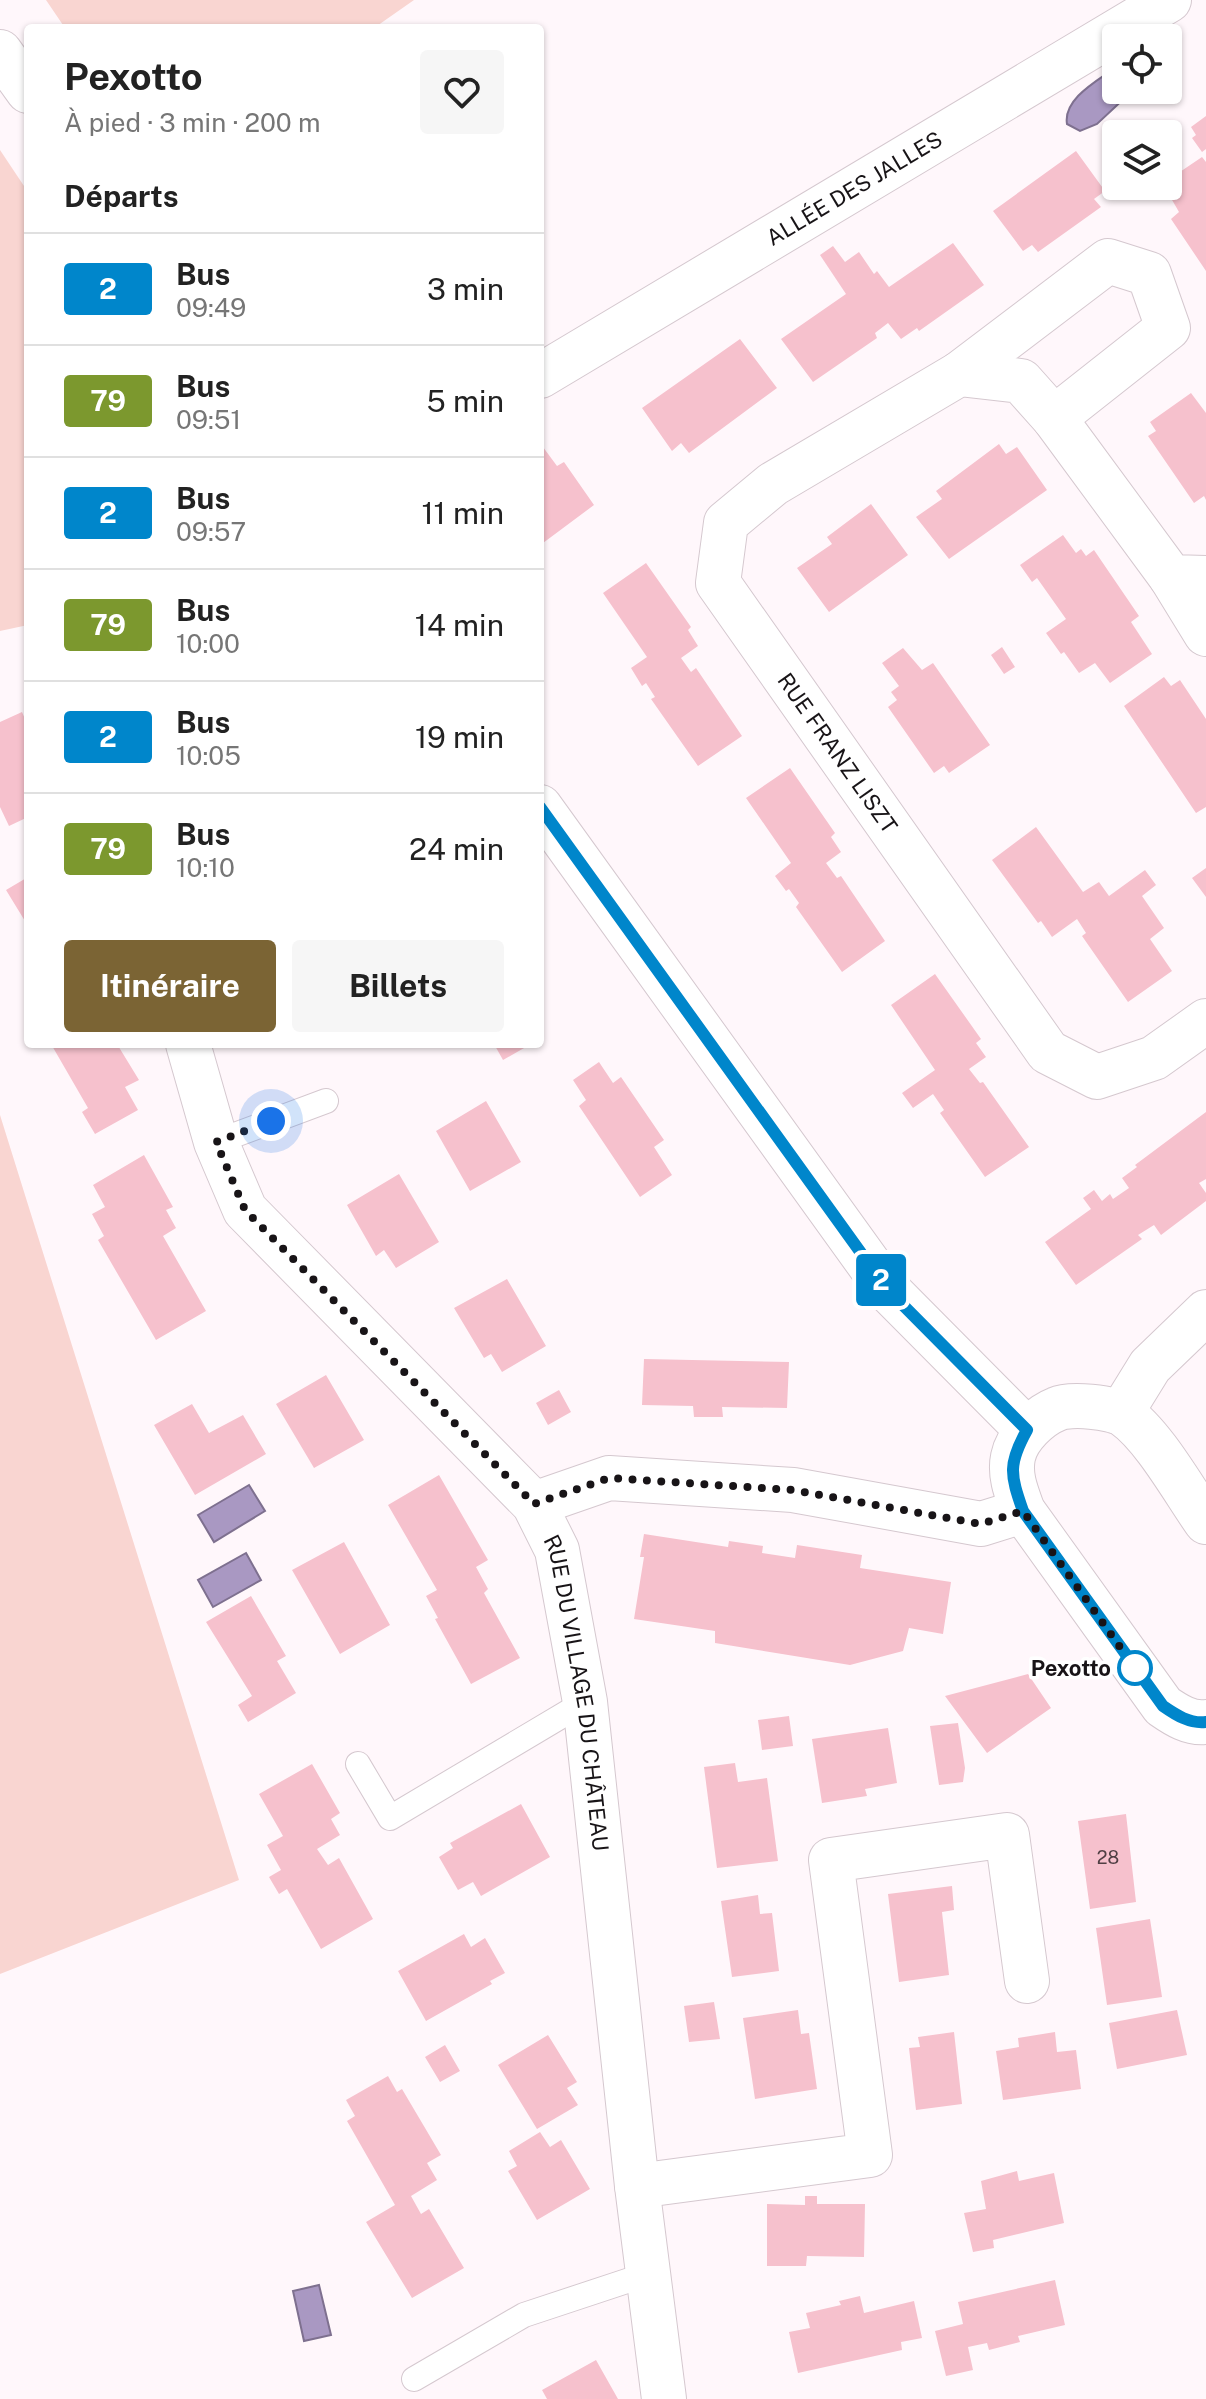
<!DOCTYPE html>
<html lang="fr">
<meta charset="utf-8">
<style>
:root{--surface:#fff;--page:#f6f6f6;--text:#222;--muted:#767676;--line:#e0e0e0;--accent:#7b6434}
body{margin:0;font-family:"Public Sans",sans-serif;background:var(--page);color:var(--text);height:100vh;display:flex;flex-direction:column;font-size:30px;white-space:nowrap}
*{box-sizing:border-box;margin:0}
p{font-size:26px;color:var(--muted)}
.icon{flex:none;width:44px;height:44px;fill:none;stroke:currentColor;stroke-width:2;stroke-linecap:round;stroke-linejoin:round}
.map{position:relative;flex:1;overflow:hidden}
.drawer{position:absolute;left:24px;top:24px;width:520px;height:1024px;display:flex;flex-direction:column;background:var(--surface);border-radius:8px;box-shadow:0 2px 6px #0004}
.drawer>*{flex:none}
.badge{padding:0 16px;border-radius:6px;font-size:28px;line-height:52px}
.fabs{position:absolute;left:1102px;top:24px;display:grid;gap:16px}
.fabs a{display:grid;place-items:center;width:80px;height:80px;border-radius:8px;background:var(--surface);box-shadow:0 2px 6px #0004;font-size:40px}
.you{position:absolute;width:40px;height:40px;margin:-20px;border:6px solid #fff;border-radius:50%;background:#1a73e8;box-shadow:0 0 0 12px #1a73e833}
.map>.badge{position:absolute;translate:-50% -50%;box-shadow:0 0 0 4px #fff}
h2{padding:0 40px;font-size:30px;line-height:72px}
.round{display:grid;place-items:center;flex:none;width:84px;height:84px;border-radius:8px;background:var(--page)}
.headline{display:flex;align-items:center;justify-content:space-between;height:136px;padding:0 40px}
h1{font-size:38px;font-weight:700;line-height:60px}
.action{display:flex;gap:16px;margin-top:auto;padding:16px 40px}
.action a{flex:1;height:92px;border-radius:8px;background:var(--accent);color:#fff;font-size:32px;font-weight:700;line-height:92px;text-align:center}
.action a+a{background:var(--page);color:var(--text)}
ul{padding:0;list-style:none}
li{display:flex;align-items:center;gap:24px;height:112px;padding:0 40px;border-top:2px solid var(--line)}
li div{flex:1}
li b{display:block;font-size:30px}
li em{font-style:normal}
li .badge{min-width:88px;font-weight:700;text-align:center}
.map>svg:first-child{display:block}
.green{fill:#f9d5d1}
.water{fill:#a998c2;stroke:#7e708f;stroke-width:2}
.building{fill:#f6c1cd}
.lines{fill:none;stroke-linecap:round;stroke-linejoin:round}
.lane-casing{stroke:#d5c8cf;stroke-width:26}
.street-casing{stroke:#d5c8cf;stroke-width:46}
.secondary-casing{stroke:#d5c8cf;stroke-width:46}
.lane{stroke:#fff;stroke-width:24}
.street{stroke:#fff;stroke-width:44}
.secondary{stroke:#fff;stroke-width:44}
.line-casing{stroke:#fff;stroke-width:18}
.line{stroke:#0086cb;stroke-width:12}
.walk{stroke:#181417;stroke-width:8;stroke-dasharray:0 14.4}
.stop-dot{fill:#fff;stroke:#0086cb;stroke-width:4}
.labels{text-anchor:middle;stroke-width:7;stroke-linejoin:round;paint-order:stroke}
.number-label{font-size:18px;fill:#503f44}
.street-label{font-size:22px;fill:#181417;stroke:#fff}
.stop-label{font-size:22px;font-weight:bold;fill:#181417;stroke:#fff;text-anchor:end}
</style>
<div class="map">
<svg width="1206" height="2399" viewBox="0 0 1206 2399">
<rect width="100%" height="100%" fill="#fff7fb"/>
<path class="green" d="M46,0H414L374,28H65Z
M0,150L28,192V625L0,631Z
M0,1115L239,1880L0,1974Z"/>
<path class="water" d="M1112,70L1116,75V90H1128L1130,93L1097,124L1080,131L1067,124C1063,100 1095,82 1112,70Z
M249,1485L265,1511L214,1542L198,1515Z
M246,1553L261,1580L213,1607L198,1580Z
M319,2285L331,2335L304,2341L293,2291Z"/>
<path class="building" d="M1206,116V149L1202,152L1192,138L1196,135L1191,127Z
M1076,151L1105,191L1094,199L1101,207L1038,252L1032,245L1023,251L993,211Z
M1202,157L1206,162V271L1171,219L1179,212L1164,186H1168V180Z
M953,243L984,285L919,331L917,328L901,339L888,323L875,333L877,338L813,382L781,339L846,294L820,255L833,246L845,262L859,252L874,274L877,271L889,287Z
M740,339L777,388L689,453L681,443L672,451L642,408Z
M1191,393L1206,413V500L1204,496L1194,503L1148,436L1156,431L1150,422Z
M540,443L557,466L564,462L594,505L543,543L540,539Z
M999,444L1006,454L1017,447L1047,490L949,559L916,517L942,499L936,491Z
M871,504L908,555L829,612L797,568L832,544L827,537Z
M1063,535L1076,553L1081,549L1086,556L1094,550L1139,616L1131,622L1152,654L1110,683L1095,663L1079,673L1064,652L1061,654L1046,633L1066,619L1037,578L1032,582L1020,565Z
M646,563L691,627L688,630L698,646L681,658L691,672L696,668L742,736L698,766L651,699L655,697L646,683L642,686L631,668L647,657L603,593Z
M1002,647L1015,667L1004,674L991,655Z
M903,648L922,670L933,663L990,745L949,773L944,766L934,773L888,707L897,700L891,692L899,686L882,663Z
M1164,677L1171,686L1180,680L1206,719V807L1196,813L1124,706Z
M22,712L28,726V817L9,826L0,807V722Z
M790,768L835,833L831,837L841,852L826,863L837,878L841,876L885,941L842,972L796,907L799,903L789,889L786,891L775,876L791,863L746,798Z
M1036,827L1083,892L1099,882L1109,896L1145,870L1156,885L1142,896L1164,928L1150,939L1172,971L1128,1002L1082,936L1086,933L1077,919L1052,937L1041,921L1038,923L992,860Z
M1206,868V897L1192,878Z
M28,877V926L6,890Z
M935,974L981,1039L976,1043L986,1057L969,1069L980,1083L983,1082L1029,1147L985,1177L940,1113L944,1110L933,1094L913,1108L902,1093L935,1070L891,1005Z
M51,1044H117L139,1080L125,1087L138,1110L95,1134L82,1112L88,1108Z
M494,1044H531L503,1060Z
M599,1062L613,1083L621,1077L664,1140L654,1147L672,1175L640,1197L579,1106L586,1100L573,1080Z
M486,1101L521,1162L470,1191L436,1131Z
M1206,1112V1179L1199,1183L1206,1193V1201L1161,1235L1154,1225L1138,1235L1142,1239L1076,1285L1045,1242L1091,1209L1083,1198L1094,1190L1102,1201L1110,1194L1113,1199L1129,1188L1122,1178L1137,1167L1135,1165Z
M144,1155L173,1207L166,1210L176,1228L163,1236L206,1311L156,1340L98,1240L104,1236L92,1214L105,1207L93,1185Z
M399,1174L439,1242L396,1268L384,1250L376,1256L347,1205Z
M507,1279L546,1346L502,1372L491,1354L484,1358L454,1308Z
M644,1359L789,1362L787,1408L722,1407L723,1417H694L693,1406L642,1405Z
M326,1375L364,1440L314,1468L276,1404Z
M559,1390L571,1412L548,1425L536,1403Z
M192,1404L209,1433L243,1415L266,1454L195,1495L154,1425Z
M439,1475L488,1560L476,1567L488,1589L484,1593L520,1658L471,1684L435,1619L438,1618L426,1596L437,1590L388,1505Z
M644,1534L728,1547L729,1541L763,1546L762,1553L795,1558L797,1545L862,1555L860,1568L951,1582L943,1634L909,1628L903,1651L850,1665L715,1643V1631L634,1619L644,1557H640Z
M344,1542L390,1625L340,1654L292,1570Z
M251,1596L286,1656L277,1661L296,1693L248,1722L238,1705L252,1696L206,1622Z
M1028,1674L1051,1708L987,1753L945,1696Z
M789,1716L793,1746L762,1750L758,1720Z
M958,1723L965,1768L963,1782L939,1785L930,1726Z
M888,1728L897,1783L865,1789L867,1796L822,1803L812,1739Z
M735,1763L738,1782L767,1778L778,1861L717,1868L704,1767Z
M312,1764L340,1813L331,1819L340,1835L317,1849L328,1865L339,1858L373,1919L321,1949L287,1889L279,1894L269,1877L281,1870L267,1845L283,1836L259,1794Z
M521,1804L550,1857L481,1896L473,1882L458,1890L439,1857L453,1848L450,1843Z
M1126,1814L1136,1902L1090,1909L1078,1821Z
M952,1886L954,1910L942,1912L949,1975L899,1982L888,1894Z
M758,1895L760,1914L772,1913L779,1971L732,1977L721,1901Z
M1150,1919L1162,1997L1107,2005L1096,1928Z
M464,1934L471,1947L485,1938L505,1973L490,1981L492,1984L426,2021L398,1971Z
M714,2002L720,2039L689,2042L684,2006Z
M798,2010L801,2034L809,2033L817,2089L755,2099L743,2018Z
M1177,2010L1187,2055L1117,2069L1109,2023Z
M954,2032L962,2104L916,2110L909,2048L920,2047L918,2037Z
M1055,2032L1057,2052L1076,2050L1081,2089L1003,2100L996,2051L1019,2047L1018,2038Z
M548,2035L577,2082L567,2088L578,2105L537,2129L498,2065Z
M445,2045L460,2071L440,2082L425,2057Z
M388,2076L397,2092L402,2089L441,2155L427,2163L437,2180L411,2196L421,2214L429,2209L464,2268L412,2298L366,2222L395,2205L347,2121L355,2116L346,2100Z
M540,2132L550,2147L561,2140L590,2189L537,2220L508,2171L517,2166L509,2151Z
M1017,2171L1019,2181L1054,2173L1064,2223L993,2240L994,2248L973,2252L964,2213L986,2209L981,2181Z
M805,2196H817V2204H865L864,2257L807,2256L806,2266H767V2204L805,2205Z
M1055,2280L1065,2325L1018,2336L1020,2342L989,2350L987,2343L968,2347L973,2370L946,2376L935,2331L963,2324L958,2302Z
M860,2296L864,2313L914,2301L922,2338L901,2342L902,2350L798,2373L789,2332L810,2328L806,2313L841,2305L839,2301Z
M596,2360L618,2399H547L542,2390Z"/>
<g class="lines">
<g class="lane-casing">
<path id="lane" d="M216,1142L326,1101
M358,1764L390,1818L585,1702
M414,2379L524,2315L648,2274"/>
</g>
<g class="street-casing">
<g id="street">
<path d="M959,374L1108,261L1149,274L1168,328L1054,418"/>
<path id="s1" d="M540,376L1169,0"/>
<path d="M1171,577L1206,634"/>
<path id="s2" d="M1206,578L1171,577L1054,418L1021,381L959,374L773,484L726,523L718,583L1048,1052L1097,1077L1154,1058L1206,1021"/>
<path id="s3" d="M188,1044L216,1142L245,1210L534,1504L557,1550L585,1702L637,2186L664,2399"/>
<path d="M1121,1413L1150,1366L1206,1312"/>
<path d="M534,1504L609,1478L793,1490L981,1524L1023,1511"/>
<path d="M637,2186L870,2155L831,1860L1007,1835L1027,1981"/>
</g>
</g>
<g class="secondary-casing">
<path id="secondary" d="M0,52L28,91
M540,807L887,1289L1027,1430
M1206,1522C1184,1491 1154,1436 1124,1415C1112,1407 1070,1403 1057,1409C1039,1416 1017,1437 1013,1457C1009,1476 1017,1494 1023,1511L1163,1706C1176,1715 1190,1724 1206,1722"/>
</g>
<use href="#lane" class="lane"/>
<use href="#street" class="street"/>
<use href="#secondary" class="secondary"/>
</g>
<g class="lines">
<g class="line-casing">
<path id="line" d="M540,807L887,1289L1027,1430C1008,1464 1010,1474 1023,1511L1163,1706C1176,1715 1190,1724 1206,1722"/>
</g>
<use href="#line" class="line"/>
<path class="walk" d="M271,1121L216,1142L245,1210L534,1504L609,1478L793,1490L981,1524L1023,1511L1135,1668"/>
</g>
<circle class="stop-dot" cx="1135" cy="1668" r="16"/>
<g class="labels">
<g class="number-label">
<text x="1108" y="1864">28</text>
</g>
<g class="street-label">
<text dy="8" stroke="none"><textPath href="#s1" startOffset="366">ALLÉE DES JALLES</textPath></text>
<text dy="8" stroke="none"><textPath href="#s2" startOffset="890">RUE FRANZ LISZT</textPath></text>
<text dy="8" stroke="none"><textPath href="#s3" startOffset="784">RUE DU VILLAGE DU CHÂTEAU</textPath></text>
</g>
<g class="stop-label">
<text x="1111" y="1676">Pexotto</text>
</g>
</g>
</svg>
<div class="fabs">
<a><svg class="icon" aria-label="locate" viewBox="0 0 24 24"><circle cx="12" cy="12" r="6"/><path d="M12 2v4M12 18v4M2 12h4M18 12h4"/></svg></a>
<a><svg class="icon" aria-label="layers" viewBox="0 0 24 24"><path d="M12 4l9 5-9 5-9-5zM3 14l9 5 9-5"/></svg></a>
</div>
<div class="you" style="left:271px;top:1121px"></div>
<b class="badge" style="left:881px;top:1280px;background:#0086cb;color:#fff">2</b>
<section class="drawer">
<div class="headline"><div><h1>Pexotto</h1><p>À pied · 3 min · 200 m</p></div><a class="round"><svg class="icon" aria-label="heart" viewBox="0 0 24 24"><path d="M12 20l-8-8c-3-5 5-10 8-4 3-6 11-1 8 4z"/></svg></a></div>
<h2>Départs</h2>
<ul>
<li><span class="badge" style="background:#0086cb;color:#fff">2</span><div><b>Bus</b><p>09:49</p></div><em>3 min</em></li>
<li><span class="badge" style="background:#7c982e;color:#fff">79</span><div><b>Bus</b><p>09:51</p></div><em>5 min</em></li>
<li><span class="badge" style="background:#0086cb;color:#fff">2</span><div><b>Bus</b><p>09:57</p></div><em>11 min</em></li>
<li><span class="badge" style="background:#7c982e;color:#fff">79</span><div><b>Bus</b><p>10:00</p></div><em>14 min</em></li>
<li><span class="badge" style="background:#0086cb;color:#fff">2</span><div><b>Bus</b><p>10:05</p></div><em>19 min</em></li>
<li><span class="badge" style="background:#7c982e;color:#fff">79</span><div><b>Bus</b><p>10:10</p></div><em>24 min</em></li>
</ul>
<div class="action"><a>Itinéraire</a><a>Billets</a></div>
</section>
</div>
